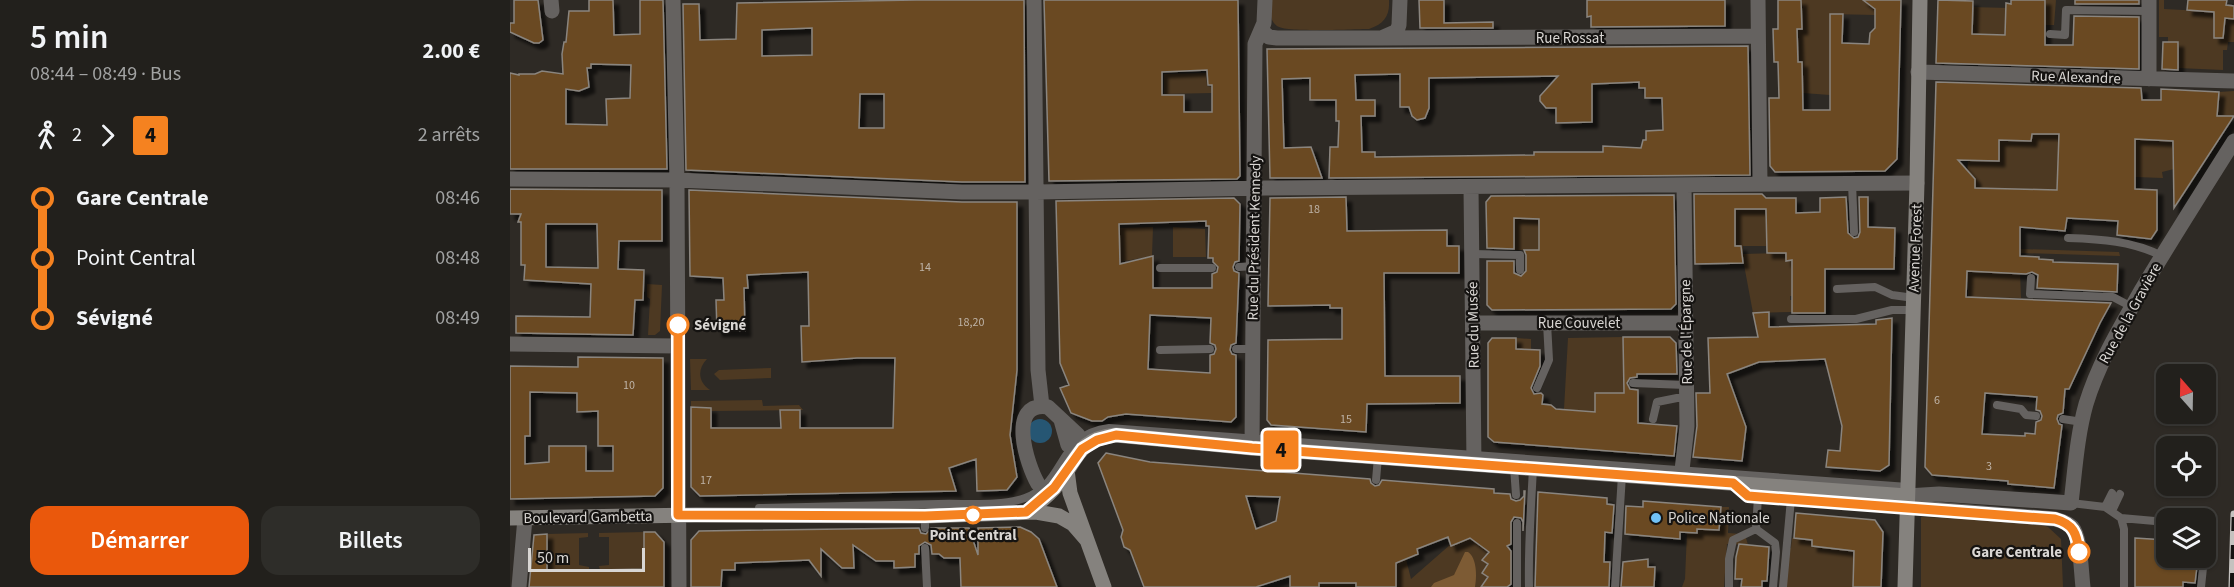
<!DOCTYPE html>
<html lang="fr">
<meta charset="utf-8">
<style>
:root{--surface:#22201c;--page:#2e2d29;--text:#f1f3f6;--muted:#a2a3a3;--line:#3f3e3b;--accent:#ea580c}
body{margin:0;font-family:"Source Sans 3",sans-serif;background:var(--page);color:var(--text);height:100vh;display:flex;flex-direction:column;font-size:22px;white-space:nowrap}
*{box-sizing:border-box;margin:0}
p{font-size:20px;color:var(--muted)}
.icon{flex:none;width:33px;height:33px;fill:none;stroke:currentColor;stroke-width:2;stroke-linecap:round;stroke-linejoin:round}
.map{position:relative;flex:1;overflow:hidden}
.side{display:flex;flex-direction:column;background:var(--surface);width:510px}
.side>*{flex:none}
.badge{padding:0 12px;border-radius:4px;font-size:21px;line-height:39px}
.needle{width:39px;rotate:340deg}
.controls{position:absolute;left:1646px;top:364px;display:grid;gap:12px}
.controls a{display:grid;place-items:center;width:60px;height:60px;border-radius:12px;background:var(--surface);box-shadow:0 2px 4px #0004,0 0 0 2px var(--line);font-size:30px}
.scale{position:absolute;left:18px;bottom:15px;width:117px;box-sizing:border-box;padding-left:6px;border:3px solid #d9d6d3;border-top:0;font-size:16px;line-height:21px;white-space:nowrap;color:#d9d6d3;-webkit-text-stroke:4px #151311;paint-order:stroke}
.map>.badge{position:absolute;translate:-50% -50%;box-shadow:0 0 0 3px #fff}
.legs{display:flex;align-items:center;gap:9px;height:66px;padding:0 30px;font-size:20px}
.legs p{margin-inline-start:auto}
.overview{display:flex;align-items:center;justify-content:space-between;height:102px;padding:0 30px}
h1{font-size:33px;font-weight:600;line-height:45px}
.action{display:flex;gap:12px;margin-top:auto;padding:12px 30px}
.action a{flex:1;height:69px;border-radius:18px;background:var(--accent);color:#fff;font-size:24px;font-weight:600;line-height:69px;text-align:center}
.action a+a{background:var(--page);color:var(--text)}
ul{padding:0 30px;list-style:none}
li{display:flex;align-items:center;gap:21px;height:60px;font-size:22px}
li i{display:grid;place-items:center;width:9px;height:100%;margin:0 8px;background:currentColor}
li i::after{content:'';width:15px;height:15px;margin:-8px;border:4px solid;border-radius:50%;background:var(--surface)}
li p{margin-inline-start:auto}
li:first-child i{background:linear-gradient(#0000 50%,currentColor 0)}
li:last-child i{background:linear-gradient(currentColor 50%,#0000 0)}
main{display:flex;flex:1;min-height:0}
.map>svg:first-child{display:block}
.green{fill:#4d3922}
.forest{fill:#7d5b34}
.water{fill:#265673}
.building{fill:#6b4a22;stroke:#8a857f;stroke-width:1.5;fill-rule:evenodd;filter:url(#shadow)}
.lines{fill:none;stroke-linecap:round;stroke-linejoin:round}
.lane{stroke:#656260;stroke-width:8}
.street{stroke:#656260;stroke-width:15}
.secondary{stroke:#85827e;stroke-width:15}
.rail-casing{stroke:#c5c2bf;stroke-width:7}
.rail{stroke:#151311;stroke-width:4.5;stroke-dasharray:14;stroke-linecap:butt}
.line-1-casing{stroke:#fff;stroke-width:14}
.line-1{stroke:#f58220;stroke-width:9}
.stop-1-dot{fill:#fff;stroke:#f58220;stroke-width:3}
.poi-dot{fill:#71c1f5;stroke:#151311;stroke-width:2}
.labels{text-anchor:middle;stroke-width:4.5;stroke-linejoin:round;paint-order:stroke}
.number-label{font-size:12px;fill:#beb3a7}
.street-label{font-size:15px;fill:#d9d6d3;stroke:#151311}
.stop-label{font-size:15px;font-weight:bold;fill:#d9d6d3;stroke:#151311;text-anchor:start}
.poi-label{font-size:15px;fill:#d9d6d3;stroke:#151311;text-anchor:start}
</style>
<main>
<section class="side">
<div class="overview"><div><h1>5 min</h1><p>08:44 – 08:49 · Bus</p></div><b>2.00 €</b></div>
<div class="legs"><svg class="icon" aria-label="walk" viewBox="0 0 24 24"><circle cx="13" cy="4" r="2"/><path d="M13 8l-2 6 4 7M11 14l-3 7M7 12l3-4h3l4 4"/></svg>2<svg class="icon" aria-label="forward" viewBox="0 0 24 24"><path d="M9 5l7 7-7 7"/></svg><b class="badge" style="background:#f58220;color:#111">4</b><p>2 arrêts</p></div>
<ul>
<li><i style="color:#f58220"></i><b>Gare Centrale</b><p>08:46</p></li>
<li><i style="color:#f58220"></i><span>Point Central</span><p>08:48</p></li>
<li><i style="color:#f58220"></i><b>Sévigné</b><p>08:49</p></li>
</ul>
<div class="action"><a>Démarrer</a><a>Billets</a></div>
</section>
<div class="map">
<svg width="1724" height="587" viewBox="0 0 1724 587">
<defs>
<filter id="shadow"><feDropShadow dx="5.5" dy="5.5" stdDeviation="1.5" flood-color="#0009"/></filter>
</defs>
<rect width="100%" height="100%" fill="#2e2a25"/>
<path class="green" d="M760,0H879C880,16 874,24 859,29C843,29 776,33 767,26C759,20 760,9 760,0Z
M1291,0H1365V15L1320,14V95L1293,93L1292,63L1288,62L1287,29H1292Z
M1528,0H1546L1544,25H1528Z
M1649,0H1654V9L1692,11L1693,4L1724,19V42H1718L1717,50H1713V70L1668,68V43L1658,42V37H1649Z
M1458,7L1501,8L1495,35L1458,34L1463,20Z
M696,73L697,86L702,87V93L654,94V74Z
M1724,91V116H1707L1709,92Z
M1668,118L1664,169L1652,172L1653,178L1625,177V139Z
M1489,133L1549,134L1547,190L1465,188V179L1457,176L1458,160L1489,161Z
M1029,205V223H1032L1043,241L1029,242V250H1004V218H1012Z
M1221,209H1256L1257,246H1233V254L1270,253V241L1300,253H1276V261L1285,260L1282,296H1280V300H1282V312L1243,313L1232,254H1225Z
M643,227L642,256L610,262L609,228Z
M663,227L695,229L696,257H663Z
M1510,249L1609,252L1610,256L1510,253Z
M1466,269L1510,273L1511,298L1458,297V282H1449L1457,278V271L1465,272Z
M137,284L152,285L150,331L145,335H138L140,299L137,297Z
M1113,337V374L1116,393H1086L1085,412H1057V409H1054L1058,338Z
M1006,338L1021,339V365L1010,350L1006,349Z
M180,359H197C187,369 188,382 200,390H181Z
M261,368V378L210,380L204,374L209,370Z
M252,400L253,406L289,405L293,410L201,411V408L181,407V401Z
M1211,507H1219L1218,533L1231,534L1236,538L1238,545L1217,544L1214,587H1172L1175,579L1177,532L1187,533V529L1209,530Z
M1411,517L1525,522L1538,527L1551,539L1553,587H1411Z
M957,530L977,550V556L972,560L977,563V582L974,587H886V556L896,559L901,579Z
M134,532V551H154V568L90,570L89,566L99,565V537H89V533Z
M78,533V537L69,538V565L79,567V570L20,571L22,553H37V534Z
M1282,538L1302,540V546L1344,551L1343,587H1269L1273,548H1281Z
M809,583H846V587H809Z"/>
<path class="forest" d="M955,552H958C967,558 967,577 965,587H921L924,583L944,575Z"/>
<path class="water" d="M518 431a12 12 0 1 1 24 0a12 12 0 1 1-24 0Z"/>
<path class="building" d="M4,0H28L33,40L29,43H24L0,32V23H4Z
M79,0H103L104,35L130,34V0H153L157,169H0V73L9,75V74H25L32,71L53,74L52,54L54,42H56L59,11H79ZM81,64L121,65L120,98L96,99L97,125L56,124V89L69,91L79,87L77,68H81Z
M407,0H514L515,182H452L176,170L173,4H189L190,40L226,39L227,3ZM302,28V55L252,56V30ZM350,94H374V128H349Z
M534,0H728L730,176L727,179L539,181ZM697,70L698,85H702V112H674V95H652V72Z
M909,0H934V23L983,22V28H910Z
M1077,0H1215V26L1081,27V16L1077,17Z
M1268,0H1291L1292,29H1287L1288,62H1292L1293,110H1320V14H1333L1332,43L1359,44L1360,33L1365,28V9L1353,0H1391L1387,159L1375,171L1265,172L1260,166L1259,98H1269L1268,62H1264L1263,29H1268Z
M1428,0L1463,1L1462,34L1495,35L1496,3L1501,4V0H1535V45H1563L1564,16L1629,17V69L1426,63Z
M1565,0H1629V4H1565Z
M1678,0H1717L1716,5L1724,6V19L1715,18L1713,38H1704V12L1677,10Z
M1653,42H1668V70L1652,69Z
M1238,46L1240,175L819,178L820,147H828L829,121H826V100H800V78L772,79L774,148L801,147L812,178H760L757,49ZM890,74V107H899L902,116L907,120L915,118L919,108V78L1048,76L1030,96V101L1036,108H1046V123L1082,122V84L1129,82V88H1135V98H1152L1153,130L1136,131V140H1133L1131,148L1093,146V152H1024V155L865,157V152H852L851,116H865V100H846L845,75Z
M1426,82L1631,88L1632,100H1651V89L1709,92L1707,116H1724L1664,208L1663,141L1625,139V189L1647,190V230L1641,239L1607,235L1608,221L1557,218L1555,231L1510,227V256L1529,257V259L1543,260V262L1608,264L1607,292L1527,288L1528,275L1522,272L1516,274L1457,271L1456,297L1601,303L1590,323L1559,389H1555L1553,413L1548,415L1547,419L1549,424L1552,425L1544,488L1498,484V481L1422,475L1415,467ZM1522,134H1549L1547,190L1465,188V179L1448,160L1489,161V140L1521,141ZM1475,393L1527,397L1526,410L1530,411L1532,416L1531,420L1526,422L1525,434L1515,433V436L1472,434Z
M0,189L152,190V241H109L108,269L134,270L133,300H125L123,335L6,333V316L80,317L81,284L14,280L15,265H11V222H8L11,214H0ZM36,224H87L88,268L36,267Z
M179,190L452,202H507V370L500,435L507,477L497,490L467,491L466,459L439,468L446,491L190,496L181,487V407L201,408V428H271L270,410H290V428H383L385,358H347L292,362L291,326H299L298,272L237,275L238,288H234L235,331H207L206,300H214L213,278L180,276Z
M1184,194H1252L1256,198H1286V213L1310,212V198L1336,197L1338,233L1344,238L1348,237L1350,232L1349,197H1358V227L1385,228L1384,269H1315V313H1282V260L1276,261V253H1257L1256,209H1225V246H1231L1233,263L1185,264Z
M1164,195L1166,304L1161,309L982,310L977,305V261H1004V273L1011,276L1016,271V255L1014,250H1029V219L1004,218V249L977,248L976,202L981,196Z
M836,197L837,231L937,230V246H949V273H874L875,376H950V403L857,404L856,432L761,425L757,420L758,340L832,339V308H820V305L758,306L760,198Z
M724,198L730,204L729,261L725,262L723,267L724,271L729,273L726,343L721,345L720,350L722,354L726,355V417L721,422L616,414L598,417L592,421H582L561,413L550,388L559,385L550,363L546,201ZM696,221V226H699L698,258H703V262L708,267L707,272L702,274V288H643V256L610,264L609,224ZM640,315L701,318L700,343L705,345L706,349L704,354L700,355V373L638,369Z
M1259,312V327L1366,324V320L1382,318L1379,465L1370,471L1316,467L1318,450L1330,451L1332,426L1315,359L1249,362L1217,374L1236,427L1232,461L1183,457L1187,426L1186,393H1200L1198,338L1248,337L1243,313Z
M1113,337H1160L1166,343L1167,374H1127V377L1120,378L1117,383L1120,389L1128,390V423L1167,426L1164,456L984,442L978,437V343L982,338H1006V349L1030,350V366L1021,388L1024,394L1031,393L1033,395L1032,404L1041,405L1046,409L1085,412V393H1114Z
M68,357L153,358V488L145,496L0,499V366L68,367ZM20,392L67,393V412L88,411V446H103V471H76V446H39V462L15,464V436H20Z
M596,453L640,462L860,479L861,483L865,486L869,485L872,480L984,489V493L1000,494L1001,499L1006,501L1010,500L1014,496V491H1015L1013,531V522L1011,518L1004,517L1001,522V544L997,546L1001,551V584L997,587H971L978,577L972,573L978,564L972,560L979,552L960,538L941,546L938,537L907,549L908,554L886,563V587H846V583H809V587H780V576L746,587H634L620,550L614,547L611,537L613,530L588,463ZM736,496L770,497L766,521L746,529Z
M1028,492L1097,498V504L1104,505L1102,533L1095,532L1094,562H1100L1099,587H1025Z
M1133,501L1211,507L1209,530L1187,529V533L1170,532V539L1115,534L1116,506L1133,507Z
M1286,513L1365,520L1373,532L1371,587H1343L1344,551L1302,546V540L1284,538Z
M510,527L521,532L529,539L547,587H451L450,558H434L429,554H422L421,545L415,542L409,546V554H405V567L384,568V561H366L343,545L344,568H332L311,549V576L299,560L225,563V570H212L211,587H181V540L189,531L409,528L411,533L416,534L421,528H459L468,555V528Z
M134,532H145L154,542V587H19L24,535L37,534V570H90L134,569Z
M1625,538L1656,540V558H1688L1685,583L1673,582V587H1625Z
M1229,544L1259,547L1257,581H1252V587H1231L1232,579H1225L1226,557Z
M1138,559V567H1145L1144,587H1111L1113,562Z"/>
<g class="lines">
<path class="lane" d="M1540,34L1555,35L1556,10L1639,11
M1342,183L1344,232
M1558,238C1591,239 1622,241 1652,256
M962,254L1010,255V270
M729,267L744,266
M650,268H702
M1521,278L1520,294L1603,297L1622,307
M1327,289L1365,287L1382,295L1404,298
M1281,319H1346L1382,310H1403
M726,349H743
M650,350L700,349
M1123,383L1176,385
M1027,388L1039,360L1037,323
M1487,405L1511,409L1516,415L1526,416
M1143,419L1147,402L1167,398H1176
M1553,419L1572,422
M1004,467L1006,495
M866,480L868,457
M1226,485L1238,496L1397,507
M1561,503L1595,507L1611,518L1614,529V587
M1595,507L1602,493
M249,508C309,507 369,505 428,504C456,503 489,507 515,498C556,484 547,434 599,428L1398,487
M1602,511L1610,494
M415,516V528
M1611,518L1656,522
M1695,526V537
M1246,529L1265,543L1266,552L1263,587
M1246,529L1248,497
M415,548L417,587
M1007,587V523
M1019,587C1018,547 1021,508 1023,468
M1105,587L1112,475
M1219,587V559L1223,540L1246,529
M1273,587L1281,499
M1691,587L1694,558"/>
<path class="street" d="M41,0L42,11
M163,0L167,183L169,587
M524,0L528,370L532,406
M1248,0L1250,184
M1639,0V79
M751,30L759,37L767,38H871L887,31L889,25L890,0
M871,38L1248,36
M1408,72L1724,81
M0,179L167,180L452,192H526L756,188L1407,183
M961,187L964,464
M963,323H1175
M0,344L167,346
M551,420L558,445
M742,448L745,44L754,23L755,0
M1171,479L1177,426L1174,185
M528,484C517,465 496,401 538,407L568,435
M1397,496L1429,494L1561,503C1565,470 1567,436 1576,404C1589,362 1611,326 1632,289C1662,239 1693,190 1724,141
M1397,507L1545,519C1551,521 1557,522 1562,527C1571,537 1571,572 1573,587
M9,587L15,518"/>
<path class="secondary" d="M557,470L560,493L594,587
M516,512C528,504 539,495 548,484C568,459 567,439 606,435L742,448L1397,496
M0,518L186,515L415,516L526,512L549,516L563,524L576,539
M1395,587L1407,183L1410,0"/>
<g class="rail-casing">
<path id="rail" d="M1722,587L1724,514"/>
</g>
<use href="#rail" class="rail"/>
</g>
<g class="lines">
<g class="line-1-casing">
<path id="line-1" d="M168,325V515L415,516L516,512L544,488L572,449L587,440L606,435L742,448L1223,483L1238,496L1545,519C1563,524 1567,533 1569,552"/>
</g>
<use href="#line-1" class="line-1"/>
</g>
<g class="stop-1-dot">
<circle cx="168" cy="325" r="10"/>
<circle cx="463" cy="515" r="8"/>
<circle cx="1569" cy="552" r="10"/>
</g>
<circle class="poi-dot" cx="1146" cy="518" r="6"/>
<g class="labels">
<g class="number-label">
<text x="804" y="213">18</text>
<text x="415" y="271">14</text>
<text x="461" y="326">18,20</text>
<text x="119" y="389">10</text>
<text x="1427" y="404">6</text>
<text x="836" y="423">15</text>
<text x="1479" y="470">3</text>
<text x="196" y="484">17</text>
</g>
<g class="street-label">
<text x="1060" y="43">Rue Rossat</text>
<text transform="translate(1566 77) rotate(2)" y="5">Rue Alexandre</text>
<text transform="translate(744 238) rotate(-89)" y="5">Rue du Président Kennedy</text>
<text transform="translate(1405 248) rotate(-88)" y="5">Avenue Forest</text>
<text transform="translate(1620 313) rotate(-61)" y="5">Rue de la Gravière</text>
<text x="1069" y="328">Rue Couvelet</text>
<text transform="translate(963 325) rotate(-91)" y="5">Rue du Musée</text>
<text transform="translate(1176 332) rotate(-91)" y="5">Rue de l'Épargne</text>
<text transform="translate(78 517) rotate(-1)" y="5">Boulevard Gambetta</text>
</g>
<g class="stop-label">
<text x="184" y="330">Sévigné</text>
<text x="463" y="540" text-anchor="middle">Point Central</text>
<text x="1552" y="557" text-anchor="end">Gare Centrale</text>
</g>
<g class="poi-label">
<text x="1158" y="523">Police Nationale</text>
</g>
</g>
</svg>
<div class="controls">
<a><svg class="needle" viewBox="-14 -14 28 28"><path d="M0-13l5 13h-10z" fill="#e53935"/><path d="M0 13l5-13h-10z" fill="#a2a3a3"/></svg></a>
<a><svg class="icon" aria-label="locate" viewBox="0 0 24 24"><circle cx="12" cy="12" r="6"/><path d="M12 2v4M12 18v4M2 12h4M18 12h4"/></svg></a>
<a><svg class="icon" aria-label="layers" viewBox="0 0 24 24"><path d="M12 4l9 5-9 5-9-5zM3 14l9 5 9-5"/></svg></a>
</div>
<div class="scale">50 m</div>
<b class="badge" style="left:771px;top:450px;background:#f58220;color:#111">4</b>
</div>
</main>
